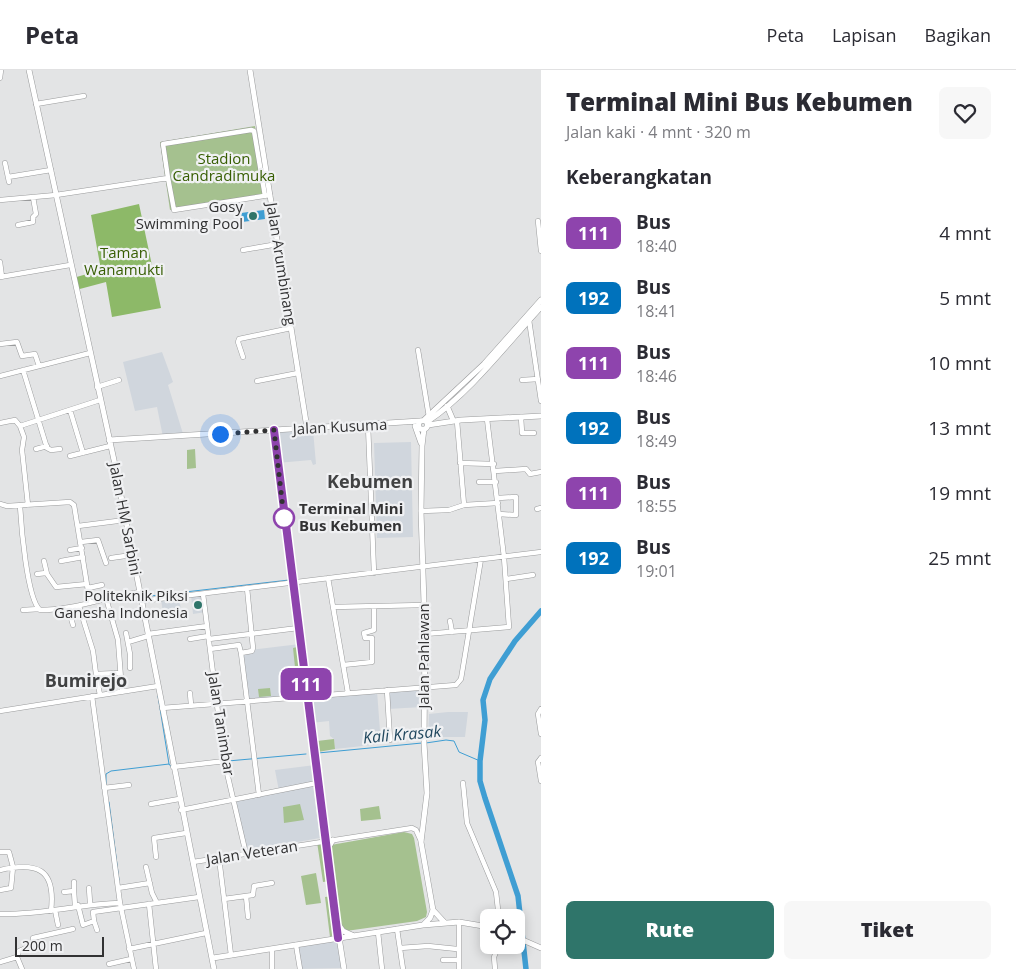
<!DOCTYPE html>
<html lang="id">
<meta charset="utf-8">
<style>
:root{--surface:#fff;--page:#f7f7f7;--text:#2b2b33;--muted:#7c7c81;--line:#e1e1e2;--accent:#2f756a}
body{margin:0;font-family:"Open Sans",sans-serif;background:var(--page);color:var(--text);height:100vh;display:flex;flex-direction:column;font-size:19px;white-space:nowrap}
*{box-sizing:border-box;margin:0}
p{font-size:16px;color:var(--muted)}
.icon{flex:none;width:28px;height:28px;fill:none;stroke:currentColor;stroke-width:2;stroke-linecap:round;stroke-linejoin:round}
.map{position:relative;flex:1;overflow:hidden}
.panel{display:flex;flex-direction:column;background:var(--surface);width:475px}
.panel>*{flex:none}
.badge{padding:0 10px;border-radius:8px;font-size:18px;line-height:32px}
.buttons{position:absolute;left:480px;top:839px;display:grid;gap:10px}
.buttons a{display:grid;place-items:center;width:45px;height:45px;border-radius:8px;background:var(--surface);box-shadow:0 2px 12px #0003;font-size:25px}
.scale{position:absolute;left:15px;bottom:12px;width:89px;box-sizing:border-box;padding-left:5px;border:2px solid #323233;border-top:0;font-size:14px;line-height:18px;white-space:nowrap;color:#323233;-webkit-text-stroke:4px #f0f1f3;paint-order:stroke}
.you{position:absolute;width:25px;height:25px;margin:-12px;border:4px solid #fff;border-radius:50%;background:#1a73e8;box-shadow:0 0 0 8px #1a73e833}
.map>.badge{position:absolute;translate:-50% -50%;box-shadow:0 0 0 2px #fff}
h2{padding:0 25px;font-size:19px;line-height:45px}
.round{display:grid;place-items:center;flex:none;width:52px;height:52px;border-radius:8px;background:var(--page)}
.overview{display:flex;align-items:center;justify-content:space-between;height:85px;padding:0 25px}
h1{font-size:24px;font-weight:800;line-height:38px}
.cta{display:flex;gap:10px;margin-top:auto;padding:10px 25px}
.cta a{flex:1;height:58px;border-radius:8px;background:var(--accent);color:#fff;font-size:20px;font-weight:800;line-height:58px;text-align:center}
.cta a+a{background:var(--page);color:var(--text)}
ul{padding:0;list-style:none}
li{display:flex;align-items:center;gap:15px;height:65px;padding:0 25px}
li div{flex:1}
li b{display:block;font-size:19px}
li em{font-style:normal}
li .badge{min-width:55px;font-weight:700;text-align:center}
header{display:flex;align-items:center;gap:30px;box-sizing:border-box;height:70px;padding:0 25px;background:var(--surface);border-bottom:1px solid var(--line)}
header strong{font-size:24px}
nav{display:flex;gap:28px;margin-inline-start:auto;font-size:18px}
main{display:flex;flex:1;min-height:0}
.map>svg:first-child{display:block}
.built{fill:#d0d6dd}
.green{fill:#a5c18f}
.forest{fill:#8db968}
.water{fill:#3f9ed3}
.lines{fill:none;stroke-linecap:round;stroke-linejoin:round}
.stream{stroke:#3f9ed3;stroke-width:1}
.river{stroke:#3f9ed3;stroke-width:5.5}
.minor-casing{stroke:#9a9b9c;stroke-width:5.5}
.major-casing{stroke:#9a9b9c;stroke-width:6}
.minor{stroke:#fff;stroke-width:4.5}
.major{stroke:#fff;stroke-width:5}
.line-casing{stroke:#fff;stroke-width:11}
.line{stroke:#8e44ad;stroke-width:8}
.walk{stroke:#323233;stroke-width:5;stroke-dasharray:0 9}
.poi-dot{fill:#2f756a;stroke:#f0f1f3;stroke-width:2}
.stop-dot{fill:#fff;stroke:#8e44ad;stroke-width:2.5}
.labels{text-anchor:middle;stroke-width:4.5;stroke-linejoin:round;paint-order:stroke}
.park-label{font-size:15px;fill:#375e03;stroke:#f0f1f3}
.poi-label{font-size:15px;fill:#323233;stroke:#f0f1f3;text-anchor:end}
.street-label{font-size:15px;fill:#323233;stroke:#f0f1f3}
.stop-label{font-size:15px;font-weight:bold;fill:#323233;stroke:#f0f1f3;text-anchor:start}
.water-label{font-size:16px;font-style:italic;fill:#20475e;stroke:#f0f1f3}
.quarter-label{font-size:18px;font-weight:bold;fill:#414243;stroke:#f0f1f3}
</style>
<header>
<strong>Peta</strong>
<nav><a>Peta</a><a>Lapisan</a><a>Bagikan</a></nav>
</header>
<main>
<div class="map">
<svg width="541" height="899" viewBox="0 0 541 899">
<rect width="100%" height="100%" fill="#e3e4e5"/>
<path class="built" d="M162,282L173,312L168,315L184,367H163L157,337L135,341L123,292Z
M313,360L316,394L313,395L311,390L277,393L274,362Z
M411,372L413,467L377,468L374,373Z
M203,524L206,542L193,544L191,525Z
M179,526L182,548L164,550L161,529Z
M300,574L305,610L287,612L289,628L247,631L242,581Z
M422,618V637L388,639L387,621Z
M377,621L381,674L335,679L334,669L330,666L329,651L311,653L307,627Z
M448,642H468L465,667H428L429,644Z
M315,695L317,713L313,715L320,768L246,781L234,730L279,721L275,700Z
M338,869L343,898L300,899L297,876Z"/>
<path class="green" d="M255,56L266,128L170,140L160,72Z
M195,379L196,398L187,399V380Z
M297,577L301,607H296L293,578Z
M270,618L271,626L259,627L258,619Z
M334,669L335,679L318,682L317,671Z
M300,734L304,750L284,753L283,737Z
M379,736L381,749L361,751L360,739Z
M404,762L412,764L414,768L427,842L426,847L417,851L346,861L340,852L328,780L331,775Z
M323,771L330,811L323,812L317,772Z
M316,803L321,833L306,835L301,806Z
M332,826L337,863L330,867L325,827Z"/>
<path class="forest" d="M139,134L161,238L112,247L106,212L76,220L73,208L101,200L91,145Z"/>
<path class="water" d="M264,140L265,149L242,152L241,143Z"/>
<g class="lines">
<path class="stream" d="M142,527L289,510
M158,626L169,694
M426,673L446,670L454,671L459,682L480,691
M318,683L422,673
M228,691L306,684
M106,714V704L111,701L169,694L172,698
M109,732L119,810"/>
<path class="river" d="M526,899L518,826L485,728L480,711V691L485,650L483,630L490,609L515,571L541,541"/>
<g class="minor-casing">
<path id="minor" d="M0,8L1,0
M36,34L84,26
M5,93L9,112
M8,107L51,100
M168,108L163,74L251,60L254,61L265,126
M0,130L56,125L168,108L174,140L270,125
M538,151L541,181
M18,155L33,152V147L36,144L33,127
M243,180L278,174
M0,192L2,207
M0,207L70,195
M529,250L541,331
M0,274L17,272L22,286L35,284L39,296
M418,280L429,347
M243,287L238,272L239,269L291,258
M23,300L47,378L51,380L60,379
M0,306L90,283
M522,310L538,309
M257,311L298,303
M97,317L119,310
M70,340L83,383
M521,347L522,363H534
M0,353L15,350L20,356
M368,355L374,503
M36,379L47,376
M70,386L110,376
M460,393L494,394
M495,401L526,399L530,404L541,402
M479,412H496
M498,428L516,427V445L499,444
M0,434L7,436L70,432L74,435L90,533
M20,435C21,455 27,529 40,540C74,540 106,527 140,522
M28,435L22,380L24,367L20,356L100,330
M464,435L498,433
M537,439L541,438
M421,441L449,440L464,435L457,351
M78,456L125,450
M81,472L98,470L106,493
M70,480L82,478
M111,488L132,485
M44,491L47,504L56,517L87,514
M61,491L83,487
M37,504L46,503
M328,508L348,623
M506,509L533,505
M88,518L102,515
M247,518L253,578L252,581L241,583L259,725
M203,524L224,690L246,784
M106,528L118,570L122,622
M141,531L541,482
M79,536L93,581L96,604
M333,537L424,535
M68,538L73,555
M23,540L39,539
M450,551L452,562
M126,563L130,584V598
M148,564L207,556
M425,564L509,557L504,487L487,349
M190,569L208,566
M209,569L298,558
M128,572L148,566
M210,579L239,575L241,583
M343,595L372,592V568H365L364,563L374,560V536
M387,620L390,670
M190,623L191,635
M100,625L96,604L119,603
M92,626L120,833L134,899
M162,638L456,615L461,609L481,489
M541,639L538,644L541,664
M0,641L158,616
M541,688L538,692L541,711
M173,697L225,691
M463,713L467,753L496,822L499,848
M104,718L129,715
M151,734L179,729
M181,740L317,713
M0,782H9L13,797L11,818L0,820
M156,787L154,768L186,763
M219,788L231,885
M193,792L412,758L416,760L421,771
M146,797L152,823L157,833
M0,800C37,792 56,798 51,841
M74,812V821
M89,818L90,833
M118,818L150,813
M64,822L74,821L75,836
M246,826L248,847
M224,829L253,825L254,816L272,813
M149,834L156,899
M78,835L83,855L94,851L93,842L199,827
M55,840L58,855
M0,844C41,845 80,834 120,833
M94,851L97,860
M397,859L403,899
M378,862L382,899
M296,875L300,899
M400,878L428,876L457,879
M129,879L206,863
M272,879V899
M17,887L19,881L33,875V868L73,859
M443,890H458
M0,892L17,887L22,899
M109,894L131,889
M459,899V852
M495,899L494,887L499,875"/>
</g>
<g class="major-casing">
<path id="major" d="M29,0L114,390L214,899
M250,0L307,358
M447,336L453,350
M424,350L484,294L541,230
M418.5 355a4.5 4.5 0 1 1 9 0a4.5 4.5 0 1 1-9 0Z
M427,352C471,322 505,276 541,237
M428,355L461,350L541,346
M415,356L421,373
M424,359L422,376L421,441L425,564L424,673L427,723L421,772L433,840L445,853
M273,360L324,772L344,899
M109,370L420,351
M327,780L333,770
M338,854L343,861L352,865
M424,854L430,848L433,840
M516,867L541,878
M213,888L423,855L459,852L489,857"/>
</g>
<use href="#minor" class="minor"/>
<use href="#major" class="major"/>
</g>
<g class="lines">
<g class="line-casing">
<path id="line" d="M274,360L338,868"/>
</g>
<use href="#line" class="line"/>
<path class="walk" d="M220,364L274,360L284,448"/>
</g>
<g class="poi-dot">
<circle cx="253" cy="146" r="5"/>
<circle cx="198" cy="535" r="5"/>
</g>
<circle class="stop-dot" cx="284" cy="448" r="10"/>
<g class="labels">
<g class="park-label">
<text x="224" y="94">Stadion<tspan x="224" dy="17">Candradimuka</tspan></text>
<text x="124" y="188">Taman<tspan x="124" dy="17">Wanamukti</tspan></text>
</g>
<g class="poi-label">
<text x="243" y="142">Gosy<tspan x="243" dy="17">Swimming Pool</tspan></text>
<text x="188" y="531">Politeknik Piksi<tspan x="188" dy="17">Ganesha Indonesia</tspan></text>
</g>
<g class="street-label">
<text transform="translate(281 194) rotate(81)" y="5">Jalan Arumbinang</text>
<text transform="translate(340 357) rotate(-3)" y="5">Jalan Kusuma</text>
<text transform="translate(125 449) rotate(79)" y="5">Jalan HM Sarbini</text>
<text transform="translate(424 586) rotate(-90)" y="5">Jalan Pahlawan</text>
<text transform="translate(221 654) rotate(81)" y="5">Jalan Tanimbar</text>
<text transform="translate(252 783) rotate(-9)" y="5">Jalan Veteran</text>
</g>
<g class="stop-label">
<text x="299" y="444">Terminal Mini<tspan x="299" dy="17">Bus Kebumen</tspan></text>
</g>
<g class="water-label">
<text transform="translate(402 664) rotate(-5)" y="6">Kali Krasak</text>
</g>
<g class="quarter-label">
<text x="370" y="418">Kebumen</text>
<text x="86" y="617">Bumirejo</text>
</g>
</g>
</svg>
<div class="buttons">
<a><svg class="icon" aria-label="locate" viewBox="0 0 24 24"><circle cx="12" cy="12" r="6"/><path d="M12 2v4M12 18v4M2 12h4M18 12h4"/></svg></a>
</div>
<div class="scale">200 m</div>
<div class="you" style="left:220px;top:364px"></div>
<b class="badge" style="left:306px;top:614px;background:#8e44ad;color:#fff">111</b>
</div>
<section class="panel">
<div class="overview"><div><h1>Terminal Mini Bus Kebumen</h1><p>Jalan kaki · 4 mnt · 320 m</p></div><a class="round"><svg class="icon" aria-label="heart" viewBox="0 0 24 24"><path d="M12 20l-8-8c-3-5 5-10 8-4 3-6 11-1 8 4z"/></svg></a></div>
<h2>Keberangkatan</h2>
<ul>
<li><span class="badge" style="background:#8e44ad;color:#fff">111</span><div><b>Bus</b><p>18:40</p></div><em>4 mnt</em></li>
<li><span class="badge" style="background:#0072bc;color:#fff">192</span><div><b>Bus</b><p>18:41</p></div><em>5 mnt</em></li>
<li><span class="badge" style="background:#8e44ad;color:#fff">111</span><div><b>Bus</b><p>18:46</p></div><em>10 mnt</em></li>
<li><span class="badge" style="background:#0072bc;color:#fff">192</span><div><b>Bus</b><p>18:49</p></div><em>13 mnt</em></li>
<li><span class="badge" style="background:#8e44ad;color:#fff">111</span><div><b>Bus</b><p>18:55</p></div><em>19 mnt</em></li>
<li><span class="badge" style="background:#0072bc;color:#fff">192</span><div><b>Bus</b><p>19:01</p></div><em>25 mnt</em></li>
</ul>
<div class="cta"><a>Rute</a><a>Tiket</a></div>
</section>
</main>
